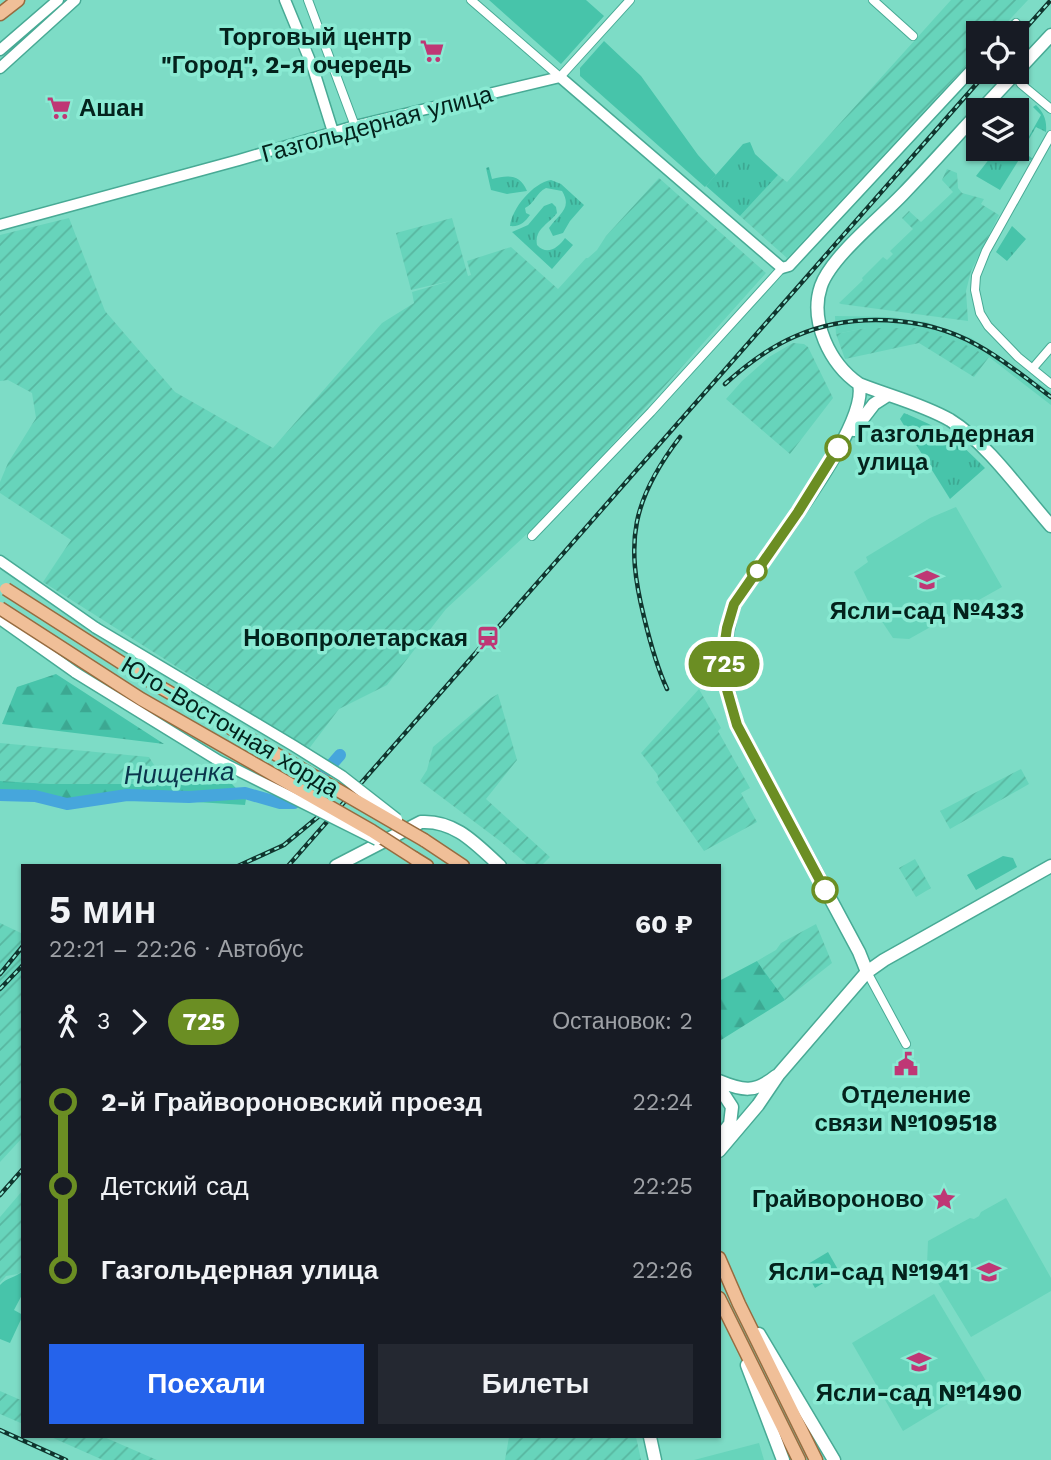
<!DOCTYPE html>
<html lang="ru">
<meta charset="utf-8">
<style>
:root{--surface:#171b24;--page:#242831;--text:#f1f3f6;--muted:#9ea1a6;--accent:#2563eb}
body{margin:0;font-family:"Work Sans",sans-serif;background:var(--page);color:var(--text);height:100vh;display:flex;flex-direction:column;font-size:26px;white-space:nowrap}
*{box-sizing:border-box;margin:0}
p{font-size:23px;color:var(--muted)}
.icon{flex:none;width:38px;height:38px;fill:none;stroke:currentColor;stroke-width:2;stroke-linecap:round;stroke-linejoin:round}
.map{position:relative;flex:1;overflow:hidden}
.sheet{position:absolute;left:21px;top:864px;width:700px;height:574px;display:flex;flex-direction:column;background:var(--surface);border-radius:0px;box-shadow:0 2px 5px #0004}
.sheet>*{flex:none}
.badge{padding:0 14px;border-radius:23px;font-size:24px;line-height:46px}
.controls{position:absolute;left:966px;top:21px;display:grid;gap:14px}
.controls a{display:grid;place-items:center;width:63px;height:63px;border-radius:0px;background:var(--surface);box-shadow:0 2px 5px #0004;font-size:35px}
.map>.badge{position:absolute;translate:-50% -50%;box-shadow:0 0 0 4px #fff}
.legs{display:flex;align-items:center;gap:10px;height:77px;padding:0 28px;font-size:23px}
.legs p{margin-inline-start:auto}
.overview{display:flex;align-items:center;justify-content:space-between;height:119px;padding:0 28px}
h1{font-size:38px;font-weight:700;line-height:52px}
.primary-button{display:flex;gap:14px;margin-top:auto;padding:14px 28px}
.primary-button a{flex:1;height:80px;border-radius:0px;background:var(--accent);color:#fff;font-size:28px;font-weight:700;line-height:80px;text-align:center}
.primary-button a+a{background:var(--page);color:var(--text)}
ul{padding:0 28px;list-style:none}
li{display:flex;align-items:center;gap:24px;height:84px;font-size:26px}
li i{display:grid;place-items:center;width:10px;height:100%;margin:0 9px;background:currentColor}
li i::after{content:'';width:18px;height:18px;margin:-9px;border:5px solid;border-radius:50%;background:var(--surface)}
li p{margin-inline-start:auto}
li:first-child i{background:linear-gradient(#0000 50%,currentColor 0)}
li:last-child i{background:linear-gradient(currentColor 50%,#0000 0)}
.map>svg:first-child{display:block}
.built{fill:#67d4bb}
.industrial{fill:url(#industrial-furrows)}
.grass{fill:url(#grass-tufts)}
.forest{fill:url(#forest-firs)}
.park{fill:#47c4aa}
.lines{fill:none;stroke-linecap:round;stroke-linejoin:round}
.river{stroke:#46a6dc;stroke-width:12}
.minor-casing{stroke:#48aa95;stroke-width:10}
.tertiary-casing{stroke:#48aa95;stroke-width:13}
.secondary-casing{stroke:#48aa95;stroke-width:15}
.primary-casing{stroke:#976c40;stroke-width:15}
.minor{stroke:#fff;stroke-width:8}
.tertiary{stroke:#fff;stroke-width:10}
.secondary{stroke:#fff;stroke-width:12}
.primary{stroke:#f0bf98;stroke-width:12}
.rail-casing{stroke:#10352e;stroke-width:4.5}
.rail{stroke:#8aead3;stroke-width:2;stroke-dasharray:5;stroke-linecap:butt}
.tertiary-bridge-casing{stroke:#48aa95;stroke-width:13;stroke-linecap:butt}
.primary-bridge-casing{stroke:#976c40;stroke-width:15;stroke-linecap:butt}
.tertiary-bridge{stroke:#fff;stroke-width:10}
.primary-bridge{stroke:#f0bf98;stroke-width:12}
.line-1-casing{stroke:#fff;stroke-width:16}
.line-1{stroke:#6b8e23;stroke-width:10}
.stop-1-dot{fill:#fff;stroke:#6b8e23;stroke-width:3.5}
.labels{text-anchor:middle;stroke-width:7;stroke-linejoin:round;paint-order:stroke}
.poi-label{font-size:24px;font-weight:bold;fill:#03221c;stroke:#8aead3;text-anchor:end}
.street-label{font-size:24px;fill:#03221c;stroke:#8aead3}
.stop-label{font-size:24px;font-weight:bold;fill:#03221c;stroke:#8aead3;text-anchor:start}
.water-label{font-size:26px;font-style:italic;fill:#0b354c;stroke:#8aead3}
</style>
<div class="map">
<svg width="1051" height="1460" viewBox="0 0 1051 1460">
<defs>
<pattern id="industrial-furrows" width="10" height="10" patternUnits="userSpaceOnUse" patternTransform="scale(1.75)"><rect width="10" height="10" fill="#67d4bb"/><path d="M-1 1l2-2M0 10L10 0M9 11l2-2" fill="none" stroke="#58b6a0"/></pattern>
<pattern id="grass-tufts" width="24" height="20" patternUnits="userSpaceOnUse" patternTransform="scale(1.75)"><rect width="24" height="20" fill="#47c4aa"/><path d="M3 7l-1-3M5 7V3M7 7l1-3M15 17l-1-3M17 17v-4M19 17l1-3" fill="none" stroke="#3ca892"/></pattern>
<pattern id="forest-firs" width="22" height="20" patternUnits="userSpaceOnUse" patternTransform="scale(1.75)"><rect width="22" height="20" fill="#47c4aa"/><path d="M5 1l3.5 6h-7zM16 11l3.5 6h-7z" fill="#3ca892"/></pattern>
</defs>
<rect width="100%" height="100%" fill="#7ddcc6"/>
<path class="built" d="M835,316L890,317L926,322L971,338L1051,392V405L989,357L918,328H866L836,334Z
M956,507L1002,587L909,639L893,638L867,599L854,572L868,562L866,557L930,518Z
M1006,1198L1051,1278V1291L971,1337L927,1265L928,1241L970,1218L974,1219L979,1216L981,1212Z
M934,1294L986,1381L903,1431L852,1343Z
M759,1443L764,1460H694Z"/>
<path class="industrial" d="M951,0H1028L997,33H978V53L787,258L740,216L778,175L787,182Z
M947,169L957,173L958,188L962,193L984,199L981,204L999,215L971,271L966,291L968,321L841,304L839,303L863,280L862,278L883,257L887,260L893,254L890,251L913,229L902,218L909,211L921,222L953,192L942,180Z
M659,178L766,273L584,476L528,533L446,609L387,685L339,709L308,750L43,582L71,540L0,493V482L8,463L36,418L32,393L8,380L0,381V235L69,218L105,311L175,392L273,448L382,323L414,303L412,292L450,281L411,290L396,233L452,218L468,276L471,275L467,261L511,247L558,289L586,258H588L597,250L606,236Z
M866,328H918L964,344L989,357L974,377L919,343L845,359L836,334Z
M793,343L804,344L808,347L833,398L790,454L726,399L742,381L769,357Z
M699,689L721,728L718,731L750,788L741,793L757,822L704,851L656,782L659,780L657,774L641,753Z
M498,694L517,760L486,799L550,857L541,866H529L500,841L420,781L427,770L433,747L491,698Z
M0,743L149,757L156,768L196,770L197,785L51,784L0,781Z
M1021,769L1029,784L950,829L940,811Z
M915,859L931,888L916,897L899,868Z
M0,923L23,934V1137L0,1162Z
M816,924L832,963L785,1000L757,961L776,950L781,943Z
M23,1190V1270L18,1274L6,1276L0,1283V1217Z
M0,1391L23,1401V1424L0,1414Z
M51,1437H104L157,1460H103Z
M509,1437H636L641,1460H505Z"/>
<path class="grass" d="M1036,105C1044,113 1047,120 1046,132L1036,127L1022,151L1033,159L1027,161L1020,158L1000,190L976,176L997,149H1017V133L1027,140L1041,115L1033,107Z
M750,142L755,154L778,175L740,216L706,186L743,144Z
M489,167L492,179C508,175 520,174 527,191L507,194L491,190L486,168Z
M551,180L561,184L584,205L570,221L563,233L553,236L549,228C558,214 573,209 562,191L546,188C536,193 535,203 525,208L526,213L530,215C525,222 520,227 510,226C512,208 533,183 551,180Z
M552,203L556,207L557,213C549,224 534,229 537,245C547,256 558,248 565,238L573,245L552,269L512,232L528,225L544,206Z
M1012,226L1026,239L1007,261L996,252Z
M904,413C941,428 957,439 985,468L950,499L900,419Z"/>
<path class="forest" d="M56,674L164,744L2,724L17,687Z
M0,781L51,784H232L246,799L245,805L148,799L0,800Z
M757,961L785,1000L721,1040L719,981Z"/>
<path class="park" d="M489,0H586L604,16L561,64Z
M604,41L641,76L698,155L716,175L705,187L580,76V68Z
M1003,856L1013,858L1017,867L976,890L967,875Z
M828,1252L840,1273L815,1288L803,1267Z
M23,1271V1293L14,1310L23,1315L10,1343L0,1339V1285C7,1277 15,1278 23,1271Z"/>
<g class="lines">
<path class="river" d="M0,795L35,796L67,804L127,795L189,797L245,793L280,803H294L312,787L340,755"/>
<g class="minor-casing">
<path id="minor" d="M308,0L355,126
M471,0L560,77L630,0
M873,0L913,36
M1006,33L1016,23
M1015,74L1021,84L1051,109
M1051,135L986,251L976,276L975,290L980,313L988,326L1018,357L1051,384
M1033,368L1051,347
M532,536L651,412L782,268
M867,972L906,1044"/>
</g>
<g class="tertiary-casing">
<path id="tertiary" d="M285,0L313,68L333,132
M0,50L58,0
M0,68L75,0
M0,225L239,160L355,126L560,77L782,268L789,266L978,63
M0,561L96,628
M0,619L76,673"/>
</g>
<g class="secondary-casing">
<path id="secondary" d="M981,110L1051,35
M859,384C889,396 922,404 950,420C986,442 1022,493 1051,526
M854,430L874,404L888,395
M336,866L421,822C455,820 476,844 500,866
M867,972L859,952L737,725C723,680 720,650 734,604C760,562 870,428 859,384C830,364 809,321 821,286C831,257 880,218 902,195C928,168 953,140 978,113
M719,1081C743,1091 755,1093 776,1076
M719,1087L732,1107L730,1124L719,1138
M719,1151L758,1105L779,1074L867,972L884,960L1051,866
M759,1334L834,1460
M747,1365L783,1460
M650,1437L655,1460"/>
</g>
<g class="primary-casing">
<path id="primary" d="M0,14L18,0
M424,840L463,866
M414,858L427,866
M719,1258L739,1304L816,1460
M719,1298L799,1460"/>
</g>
<use href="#minor" class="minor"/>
<use href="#tertiary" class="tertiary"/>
<use href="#secondary" class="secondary"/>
<use href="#primary" class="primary"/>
<g class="rail-casing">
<path id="rail" d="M1017,38L1051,0
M725,384C746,365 770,347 796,336C851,312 924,315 977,345C1003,359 1027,379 1051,397
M667,689C656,665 650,642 644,617C625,541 632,500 680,437
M238,866L284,845L324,812
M288,866L987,72
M0,974L23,946
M0,989L23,965
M0,1195L23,1169
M0,1430L66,1460"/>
</g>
<use href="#rail" class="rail"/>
<g class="tertiary-bridge-casing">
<path id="tertiary-bridge" d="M96,628L294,746L342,776L397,819
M76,673L219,761L377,840"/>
</g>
<g class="primary-bridge-casing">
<path id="primary-bridge" d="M6,589L153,683L424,840
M0,608L141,699L372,831L414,858"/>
</g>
<use href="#tertiary-bridge" class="tertiary-bridge"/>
<use href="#primary-bridge" class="primary-bridge"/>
</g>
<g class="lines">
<g class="line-1-casing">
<path id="line-1" d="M825,890L737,725L727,690L724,648L727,628L734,604L798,512L838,448"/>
</g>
<use href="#line-1" class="line-1"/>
</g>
<defs>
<g id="supermarket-bare" transform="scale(1.89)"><path d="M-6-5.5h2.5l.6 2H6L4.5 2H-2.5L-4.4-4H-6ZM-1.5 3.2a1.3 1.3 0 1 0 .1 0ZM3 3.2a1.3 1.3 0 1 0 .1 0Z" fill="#bf3775" stroke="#8aead3" stroke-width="2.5" paint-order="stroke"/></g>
<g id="school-bare" transform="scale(1.89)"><path d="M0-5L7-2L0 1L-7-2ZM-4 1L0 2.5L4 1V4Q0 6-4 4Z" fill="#bf3775" stroke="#8aead3" stroke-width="2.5" paint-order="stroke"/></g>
<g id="station-bare" transform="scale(1.89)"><path d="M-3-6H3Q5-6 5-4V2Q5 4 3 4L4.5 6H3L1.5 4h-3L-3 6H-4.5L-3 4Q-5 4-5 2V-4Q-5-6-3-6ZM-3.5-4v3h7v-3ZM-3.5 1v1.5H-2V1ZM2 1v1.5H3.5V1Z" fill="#bf3775" stroke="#8aead3" stroke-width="2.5" paint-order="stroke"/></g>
<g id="civic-bare" transform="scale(1.89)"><path d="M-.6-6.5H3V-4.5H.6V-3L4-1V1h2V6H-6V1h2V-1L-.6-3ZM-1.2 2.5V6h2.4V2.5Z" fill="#bf3775" stroke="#8aead3" stroke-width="2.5" paint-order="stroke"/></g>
<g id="sight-bare" transform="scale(1.89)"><path d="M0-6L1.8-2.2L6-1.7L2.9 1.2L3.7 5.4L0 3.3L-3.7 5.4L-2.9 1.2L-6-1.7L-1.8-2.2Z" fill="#bf3775" stroke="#8aead3" stroke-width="2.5" paint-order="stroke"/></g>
</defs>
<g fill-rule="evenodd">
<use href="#supermarket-bare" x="432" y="51"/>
<use href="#supermarket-bare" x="59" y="108"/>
<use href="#school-bare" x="927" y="580"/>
<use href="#station-bare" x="488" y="638"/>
<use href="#civic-bare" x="906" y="1064"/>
<use href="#sight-bare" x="944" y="1199"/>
<use href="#school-bare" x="989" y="1272"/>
<use href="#school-bare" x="919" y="1362"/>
</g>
<g class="stop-1-dot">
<circle cx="838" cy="448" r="12"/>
<circle cx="757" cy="571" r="9"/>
<circle cx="825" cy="890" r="12"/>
</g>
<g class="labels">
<g class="poi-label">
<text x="412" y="45">Торговый центр<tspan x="412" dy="28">"Город", 2-я очередь</tspan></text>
<text x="79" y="116" text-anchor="start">Ашан</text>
<text x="927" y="619" text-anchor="middle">Ясли-сад №433</text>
<text x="468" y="646">Новопролетарская</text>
<text x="906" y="1103" text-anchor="middle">Отделение<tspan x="906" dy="28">связи №109518</tspan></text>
<text x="924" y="1207">Грайвороново</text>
<text x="969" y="1280">Ясли-сад №1941</text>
<text x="919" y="1401" text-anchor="middle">Ясли-сад №1490</text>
</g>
<g class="street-label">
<text transform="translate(377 124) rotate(-15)" y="8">Газгольдерная улица</text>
<text transform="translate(230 727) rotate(31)" y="8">Юго-Восточная хорда</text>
</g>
<g class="stop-label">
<text x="857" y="442">Газгольдерная<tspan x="857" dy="28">улица</tspan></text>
</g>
<g class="water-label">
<text transform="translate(179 773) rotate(-2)" y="9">Нищенка</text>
</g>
</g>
</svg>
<div class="controls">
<a><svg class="icon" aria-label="locate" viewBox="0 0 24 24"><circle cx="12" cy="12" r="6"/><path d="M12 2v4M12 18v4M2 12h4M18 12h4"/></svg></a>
<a><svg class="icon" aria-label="layers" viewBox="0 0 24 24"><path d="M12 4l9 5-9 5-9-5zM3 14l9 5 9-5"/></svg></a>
</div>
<b class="badge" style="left:724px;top:664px;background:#6b8e23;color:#fff">725</b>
<section class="sheet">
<div class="overview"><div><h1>5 мин</h1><p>22:21 – 22:26 · Автобус</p></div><b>60 ₽</b></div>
<div class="legs"><svg class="icon" aria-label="walk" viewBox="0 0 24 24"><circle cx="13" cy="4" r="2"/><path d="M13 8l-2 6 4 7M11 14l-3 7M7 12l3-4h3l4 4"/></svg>3<svg class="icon" aria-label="forward" viewBox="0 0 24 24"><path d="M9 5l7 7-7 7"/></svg><b class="badge" style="background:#6b8e23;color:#fff">725</b><p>Остановок: 2</p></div>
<ul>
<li><i style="color:#6b8e23"></i><b>2-й Грайвороновский проезд</b><p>22:24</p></li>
<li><i style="color:#6b8e23"></i><span>Детский сад</span><p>22:25</p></li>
<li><i style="color:#6b8e23"></i><b>Газгольдерная улица</b><p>22:26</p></li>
</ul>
<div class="primary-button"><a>Поехали</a><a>Билеты</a></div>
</section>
</div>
